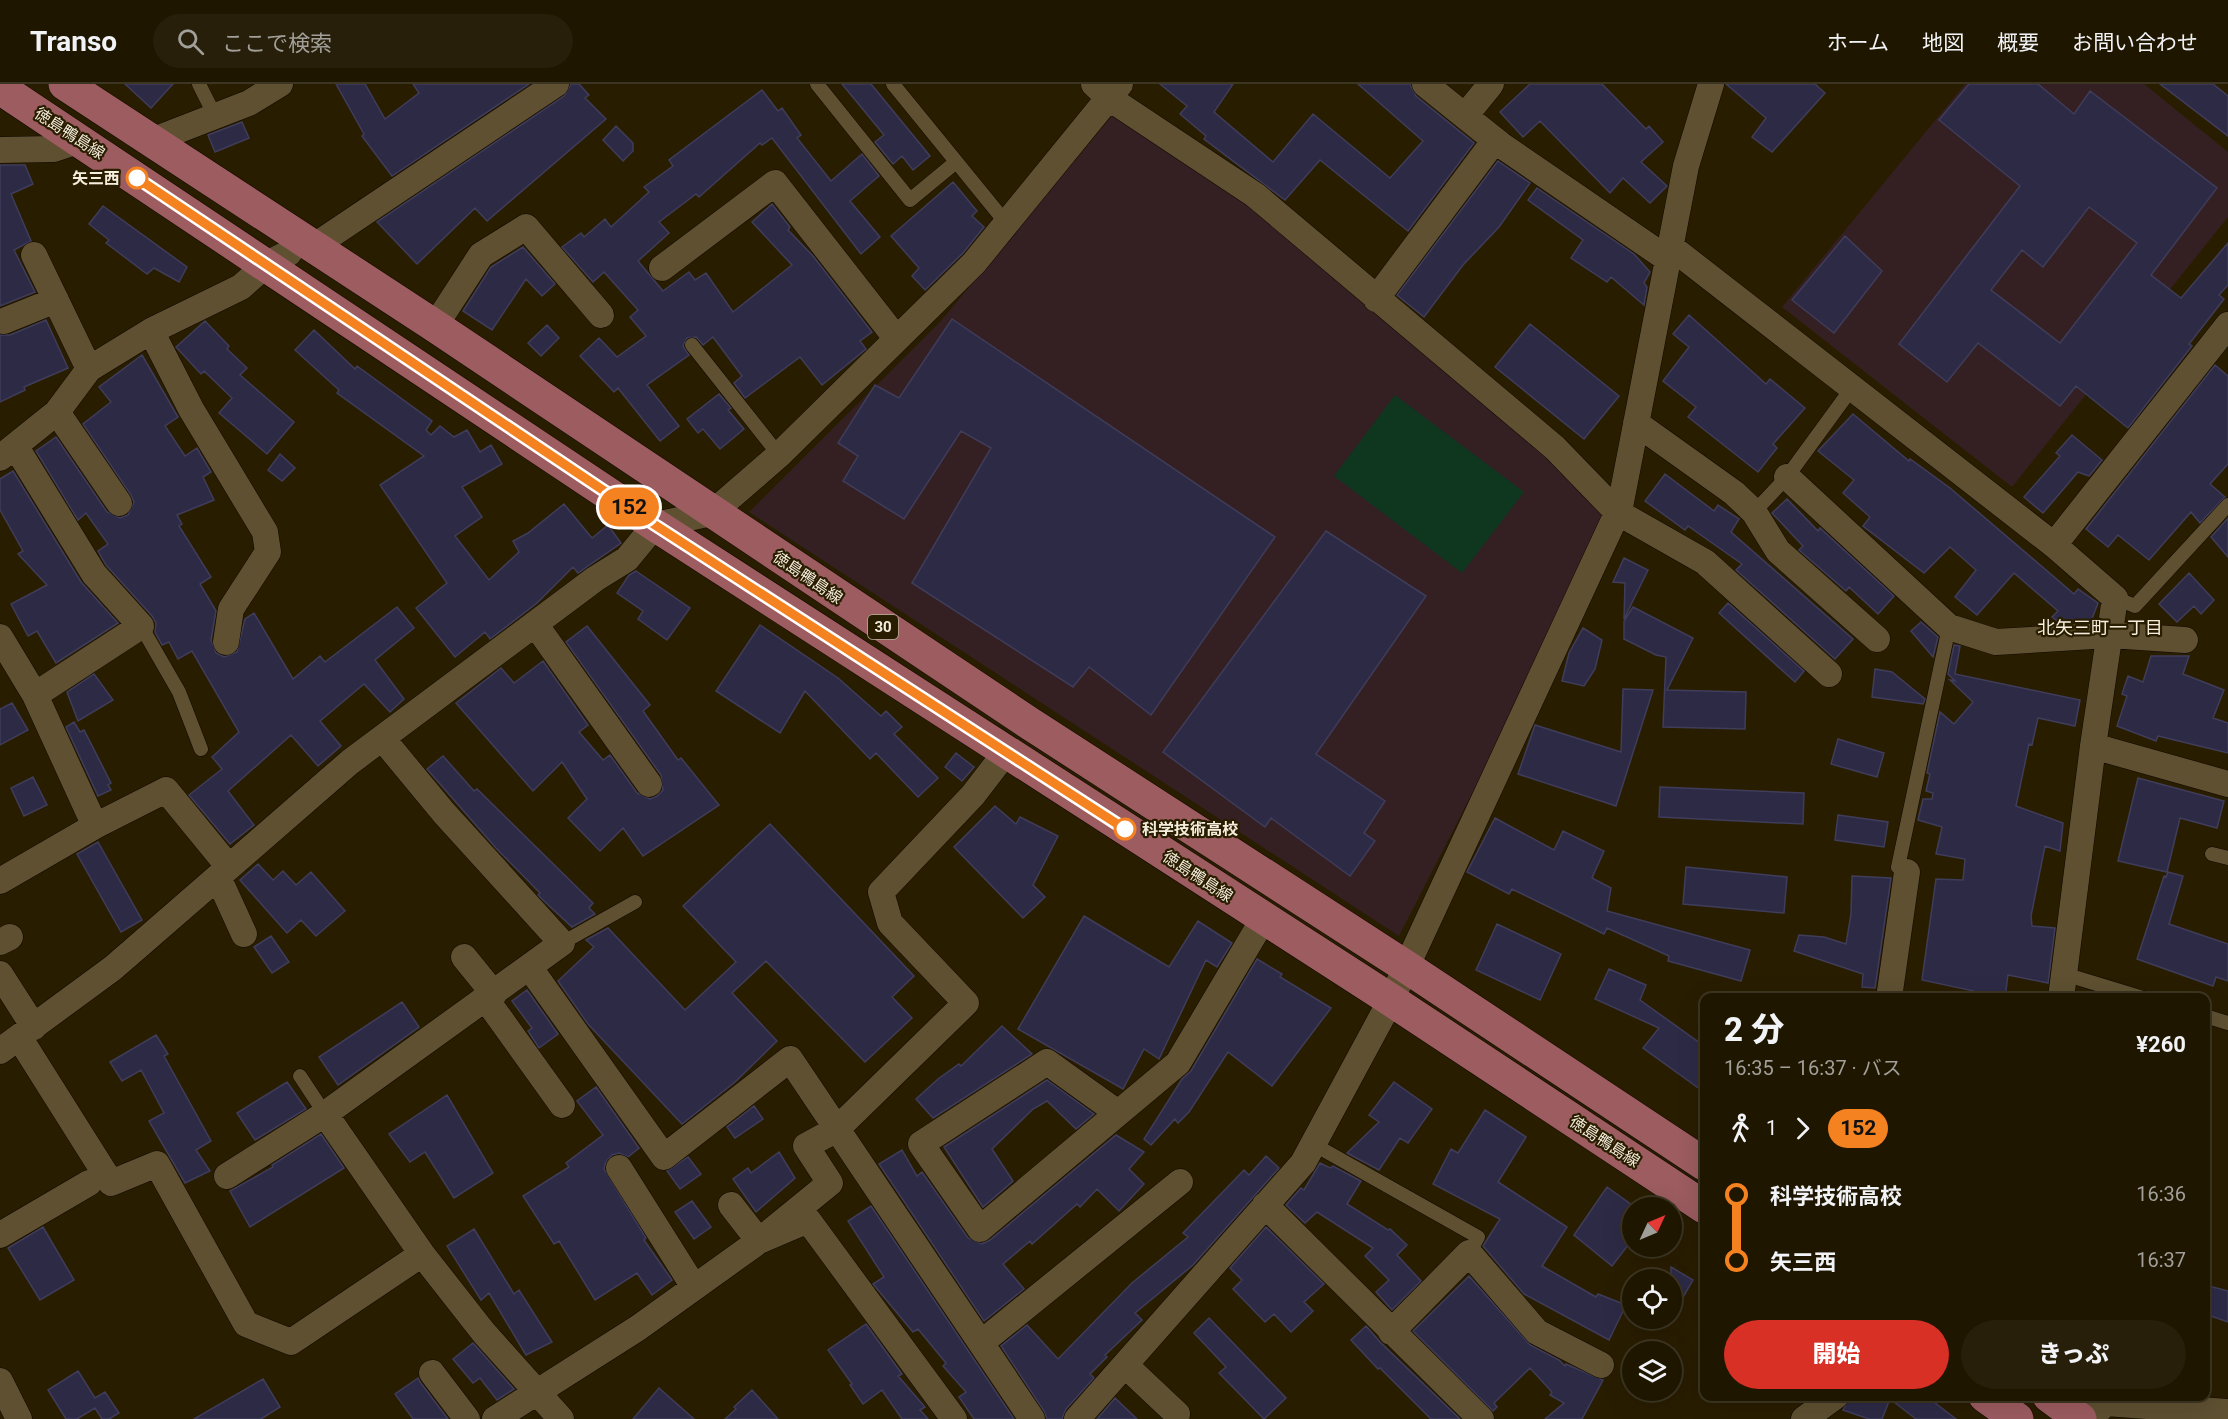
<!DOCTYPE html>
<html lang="ja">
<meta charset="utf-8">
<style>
:root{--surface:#1f1600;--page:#271f0a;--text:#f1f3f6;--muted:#a19f99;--line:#3c3522;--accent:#d93025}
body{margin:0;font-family:Roboto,"Noto Sans JP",sans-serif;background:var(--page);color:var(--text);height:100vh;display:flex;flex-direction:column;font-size:22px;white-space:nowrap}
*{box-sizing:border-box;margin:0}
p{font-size:20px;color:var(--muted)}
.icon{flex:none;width:33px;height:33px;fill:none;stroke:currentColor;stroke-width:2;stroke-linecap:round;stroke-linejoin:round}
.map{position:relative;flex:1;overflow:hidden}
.sheet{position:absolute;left:1700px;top:909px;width:510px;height:408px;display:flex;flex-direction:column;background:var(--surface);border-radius:12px;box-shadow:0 6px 24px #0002,0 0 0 2px var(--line)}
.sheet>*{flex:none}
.badge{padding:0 12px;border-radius:20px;font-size:21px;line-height:39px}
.needle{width:39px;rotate:46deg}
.buttons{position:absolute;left:1622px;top:1113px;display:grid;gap:12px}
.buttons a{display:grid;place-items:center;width:60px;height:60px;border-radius:50%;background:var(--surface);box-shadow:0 6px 24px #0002,0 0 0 2px var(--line);font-size:30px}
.map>.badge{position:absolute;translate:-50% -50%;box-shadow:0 0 0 3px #fff}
.legs{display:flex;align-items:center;gap:9px;height:66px;padding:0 24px;font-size:20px}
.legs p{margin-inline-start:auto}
.summary{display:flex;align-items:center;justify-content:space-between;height:102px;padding:0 24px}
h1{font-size:33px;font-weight:800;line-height:45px}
.primary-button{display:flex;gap:12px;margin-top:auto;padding:12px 24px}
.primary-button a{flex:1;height:69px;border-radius:36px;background:var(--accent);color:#fff;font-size:24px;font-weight:800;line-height:69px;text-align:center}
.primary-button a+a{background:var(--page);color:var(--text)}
ul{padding:0 24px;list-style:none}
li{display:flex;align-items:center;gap:21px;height:66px;font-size:22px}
li i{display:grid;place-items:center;width:9px;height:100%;margin:0 8px;background:currentColor}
li i::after{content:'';width:15px;height:15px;margin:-8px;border:4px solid;border-radius:50%;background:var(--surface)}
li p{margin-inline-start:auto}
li:first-child i{background:linear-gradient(#0000 50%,currentColor 0)}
li:last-child i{background:linear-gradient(currentColor 50%,#0000 0)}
header{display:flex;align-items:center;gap:36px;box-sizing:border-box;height:84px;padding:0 30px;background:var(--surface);border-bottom:2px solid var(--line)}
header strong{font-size:28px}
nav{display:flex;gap:33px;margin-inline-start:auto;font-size:21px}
.search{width:420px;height:54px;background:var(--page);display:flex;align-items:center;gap:15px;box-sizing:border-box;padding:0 21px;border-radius:33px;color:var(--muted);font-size:22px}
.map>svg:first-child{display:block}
.education{fill:#342023}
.green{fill:#0f361e}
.building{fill:#2d2a46;stroke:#3f3d5a;stroke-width:1.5;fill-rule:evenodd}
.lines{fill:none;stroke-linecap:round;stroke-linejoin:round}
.service-casing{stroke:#100800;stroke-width:15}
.minor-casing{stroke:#100800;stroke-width:27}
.primary-casing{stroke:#100800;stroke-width:34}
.service{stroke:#5e5031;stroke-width:14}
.minor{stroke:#5e5031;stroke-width:26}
.primary{stroke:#9c5c60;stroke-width:33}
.line-1-casing{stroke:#fff;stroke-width:14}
.line-1{stroke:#f58220;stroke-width:9}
.stop-1-dot{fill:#fff;stroke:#f58220;stroke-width:3}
.labels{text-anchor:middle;stroke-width:4.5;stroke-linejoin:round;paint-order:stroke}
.shield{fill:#291d00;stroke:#b8af9b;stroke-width:1.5}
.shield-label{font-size:15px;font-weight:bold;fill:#f6eedd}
.street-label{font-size:16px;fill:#f6eedd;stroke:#291d00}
.stop-label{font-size:16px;font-weight:bold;fill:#f6eedd;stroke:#291d00;text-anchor:end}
.neighbourhood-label{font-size:18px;fill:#f6eedd;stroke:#291d00}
</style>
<header>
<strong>Transo</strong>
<div class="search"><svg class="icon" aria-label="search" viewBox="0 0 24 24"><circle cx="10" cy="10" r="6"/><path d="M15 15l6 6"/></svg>ここで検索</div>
<nav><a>ホーム</a><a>地図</a><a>概要</a><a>お問い合わせ</a></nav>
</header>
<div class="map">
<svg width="2228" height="1335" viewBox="0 0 2228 1335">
<rect width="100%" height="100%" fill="#291d00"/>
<path class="education" d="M1965,0H2144L2228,68V133L2012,403L1782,223Z
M1117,26L1269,127L1614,432L1399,852L749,428L940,238Z"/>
<path class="green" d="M1395,311L1524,408L1462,489L1334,392Z"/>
<path class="building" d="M125,0H173L151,24Z
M336,0H365L385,35L419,9L413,0H529L392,92L362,52L364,50Z
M571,0H579L589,11L585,14L606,35L487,137L475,124L417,180L377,138L564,12Z
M842,0H871L930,72L913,86L902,72L893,80L875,58L884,51Z
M1160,0H1233L1214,28L1273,78L1313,30L1390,94L1423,57L1358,0H1410L1416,12L1474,59L1408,147L1320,76L1285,116L1204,55L1206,52L1180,30L1187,22Z
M1530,0H1602L1646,45L1649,42L1663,58L1641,78L1667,102L1650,119L1623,94L1610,109L1540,37L1523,53L1500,28Z
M1726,0H1815L1825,9L1772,68L1752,53L1766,34Z
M1969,0H2038L2074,30L2090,7L2217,104L2151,191L2181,214L2228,159V201L2219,211L2224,215L2189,260L2192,262L2128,344L2076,302L2060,322L1978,259L1947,298L1899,260L2020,102L1939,36ZM2089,123L2137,159L2060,259L1991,206L2022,166L2043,183Z
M2160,0H2213L2228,12V52Z
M762,6L778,27L782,24L801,51L797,54L831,97L862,70L879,92L850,117L880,153L861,170L772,54L762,61L760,59L699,113L696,110L659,138L669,149L638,177L663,207L689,188L695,196L706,189L733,228L792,181L752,138L772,120L790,143L788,146L813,172L872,248L860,257L866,265L822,301L800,273L745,314L734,299L742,292L713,253L703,261L696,253L687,254L683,262L689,271L647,301L679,342L660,357L618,304L614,308L580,272L599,254L617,273L646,252L630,233L638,226L604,188L593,198L562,163L581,149L584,153L605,135L611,143L649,108L644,103L673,82L669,76Z
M242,38L249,54L215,68L208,51Z
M616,42L633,59V67L623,77L603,56Z
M1498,77L1530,99L1499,143L1463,181L1424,233L1397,211Z
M0,81H25L33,100L11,110L31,157L14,166L35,208L0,222Z
M953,98L977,127L972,132L984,143L963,169L925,206L912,192L919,184L891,152Z
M1537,104L1634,170L1650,188L1644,199L1647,203L1644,221L1611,193L1607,198L1571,174L1583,156L1528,116Z
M103,122L187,183L179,198L154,184L147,190L106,159L109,156L89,140Z
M1845,152L1882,187L1834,249L1792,216Z
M523,163L555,200L542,212L526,195L492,246L463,227L491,183Z
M1689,231L1766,300L1770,295L1805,324L1773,360L1777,364L1758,388L1688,333L1696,323L1663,297L1689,263L1673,250Z
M952,235L1275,453L1151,631L1089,583L1073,603L912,499L991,364L961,347L904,435L843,397L858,372L838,359L875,301L899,314Z
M46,236L68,284L24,303L25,306L0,318V251H10Z
M205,237L229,262L227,265L247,284L240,291L294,338L267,370L219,329L232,314L204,287L201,290L176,263Z
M1530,240L1619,312L1584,355L1495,283Z
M547,241L559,254L541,272L528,259Z
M314,246L355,285L357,282L432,337L426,346L431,351L440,342L454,353L467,346L480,368L491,361L502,380L462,403L482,433L455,452L489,496L519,468L513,457L528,449L564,420L592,454L608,441L621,459L578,489L573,483L537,519L490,555L485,548L455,573L416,524L447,499L380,401L424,372L337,309L339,306L295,266Z
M142,271L178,333L165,342L185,372L197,364L211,388L203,393L214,416L177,431L182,440L179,442L211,493L200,500L216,527L211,556L216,569L224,573L237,568L245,535L254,529L293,595L320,572L325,578L397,523L414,544L375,576L404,615L390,628L364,600L320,637L341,662L318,682L291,651L228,707L254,741L230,760L189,711L222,685L212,673L239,648L192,567L178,575L169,558L162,561L155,548L156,539L152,532L106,481L98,467L108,460L86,429L78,436L36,367L56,353L107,428L120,434L128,431L134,418L131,411L83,340L111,318L99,303Z
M2215,281L2228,292V380L2210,400L2225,413L2200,439L2191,428L2149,476L2118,451L2108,463L2086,445Z
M719,310L731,324L728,326L744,345L720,365L703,345L698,349L687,335Z
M1853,330L1909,377L1910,375L1950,404L2074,510L2078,505L2098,519L2091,537L2060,539L2052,533L2058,527L2014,489L1977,531L1955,513L1976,486L1950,463L1924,489L1863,442L1870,433L1843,409L1854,396L1818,367Z
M2072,351L2102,376L2089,392L2078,388L2043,429L2024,413L2060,372L2056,369Z
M280,370L295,384L282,397L268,386Z
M13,387L81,498L118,539L56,579L37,547L28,552L11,520L47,501L18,470L23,467L0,426V395Z
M1665,390L1714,427L1718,421L1739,435L1731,448L1853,555L1835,575L1736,486L1742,480L1688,442L1685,446L1645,417Z
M1787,415L1818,447L1820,444L1894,512L1878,530L1849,503L1846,507L1799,466L1803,462L1772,429Z
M2228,434V473L2211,453Z
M1326,447L1426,512L1316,670L1385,717L1364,749L1375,757L1350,792L1271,734L1265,743L1163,668Z
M1624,474L1648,486L1624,535L1625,499L1613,498Z
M636,487L690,524L667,556L638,535L643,527L617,509L629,491Z
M2189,489L2214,516L2201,530L2194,522L2177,538L2159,520Z
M1728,519L1804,587L1795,598L1719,529Z
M1633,523L1693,554L1667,606L1746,608L1745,645L1663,643L1666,573L1656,571L1624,555V537Z
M1921,538L1938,553L1933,573L1911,547Z
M760,541L838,594L881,632L886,627L902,643L894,650L938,694L918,713L876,669L870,675L805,607L780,649L716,607Z
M587,542L650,621L643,627L678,676L681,674L719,721L643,772L623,744L600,767L568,734L587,715L562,678L533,707L456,619L501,584L514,599L543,577L588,641L579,648L603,676L610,671L637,709L650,715L657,712L663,706L661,691L566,558Z
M1583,544L1602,556L1595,585L1584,602L1562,597L1569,569Z
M1954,561L1960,562L1955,590L2080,616L2075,642L2038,634L2032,661L2029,660L2016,722L2063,739L2060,767L2045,762L2031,832L2032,842L2055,844L2048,899L2008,891L2005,914H1973L1974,907L1922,896L1936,795L1963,796L1965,775L1936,770L1942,743L1918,736L1923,715H1932L1933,709L1926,707L1930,690L1927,689L1940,628L1954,640L1973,618L1950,596L1955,597L1948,590Z
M2151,572H2189L2183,590L2224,606L2213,634L2228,639V669L2158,652L2156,657L2117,642L2127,612L2122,610L2128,592L2143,598Z
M1875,585L1892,588L1925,615L1923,620L1872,613Z
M94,590L113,616L78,637L67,608Z
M1623,605L1653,606L1616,722L1518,690L1535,641L1621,668Z
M12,619L28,646L0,661V625Z
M74,638L80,648L84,646L111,699L108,701L111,706L98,712L66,643Z
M1838,655L1884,669L1877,693L1831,680Z
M956,669L974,683L962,697L945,683Z
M443,672L474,707L477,705L593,819L589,824L595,830L572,843L544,817L538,811L540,809L496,764L427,685Z
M33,693L47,721L24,732L11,704Z
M2138,694L2224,717L2217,744L2180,734L2167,788L2118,777Z
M1660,703L1804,709L1803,740L1659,733Z
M995,722L1016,740L1020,733L1058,752L1033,801L1045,813L1023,834L954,763Z
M1838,731L1888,738L1884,763L1835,756Z
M1495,734L1554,766L1563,747L1604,767L1592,794L1611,804L1607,827L1750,866L1741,897L1668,877L1669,872L1607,844L1604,850L1512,805L1509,810L1467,788Z
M770,740L914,892L892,913L912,934L865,978L766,877L732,909L777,957L735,998L682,1040L588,940L558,897L594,863L586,856L608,844L685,926L736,878L683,822Z
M98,758L142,836L121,848L77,770Z
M258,780L273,796L283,787L296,801L311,788L345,827L316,852L301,836L287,849L240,796Z
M1686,783L1787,793L1784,829L1683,820Z
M2168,788L2183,792L2169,840L2228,860V897L2216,893L2213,902L2137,875L2164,792L2166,793Z
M1852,792L1891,794L1875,904L1862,903L1863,890L1794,867L1799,851L1824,853L1846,860L1851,830Z
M1084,832L1169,883L1198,837L1232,859L1217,883L1206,876L1159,975L1144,965L1123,1005L1018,945Z
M1497,840L1561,870L1540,916L1476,886Z
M271,852L289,878L272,889L254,863Z
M1257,875L1282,890L1280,893L1331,924L1272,1002L1228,968L1189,1028L1178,1039L1175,1035L1151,1061L1144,1055L1182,995L1191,987Z
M1609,885L1646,901L1640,916L1704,962V1008L1643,964L1659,944L1595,915Z
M527,906L558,950L539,964L528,947L532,944L512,917Z
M402,918L419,943L338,1001L319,973Z
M1002,942L1032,970L933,1034L916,1015L938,995L959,980L961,982Z
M156,951L168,970L164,972L211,1057L196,1066L210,1087L185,1099L149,1037L164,1029L141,986L122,997L110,978Z
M1047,996L1094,1030L1076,1045L1047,1017L1033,1025L992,1065L1013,1097L983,1123L944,1063Z
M287,998L306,1025L255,1056L237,1029Z
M1394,998L1432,1025L1408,1059L1400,1054L1379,1086L1347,1069L1379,1038L1369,1031Z
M596,1003L639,1064L628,1073L619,1069L612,1071L606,1078L604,1085L646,1154L644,1156L672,1196L652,1211L637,1189L595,1216L559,1157L554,1160L523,1112L569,1083L566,1079L603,1051L577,1017Z
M447,1011L493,1089L454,1114L425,1068L410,1078L389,1050Z
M754,1022L763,1035L735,1054L727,1043Z
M1485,1026L1526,1053L1498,1098L1567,1143L1542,1182L1596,1213L1598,1210L1626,1221L1609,1256L1524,1210L1483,1162L1500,1135L1433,1100L1451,1065L1458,1069Z
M321,1050L344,1084L250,1143L230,1107L273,1083L272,1081Z
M1116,1051L1144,1068L1129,1085L1144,1100L1119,1127L1097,1105L1080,1123L1077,1120L1032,1160L1030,1157L1003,1180L1024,1205L984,1237L879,1080L902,1066L917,1092L922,1088L968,1154L982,1160L990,1156Z
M779,1068L795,1094L756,1128L733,1095L748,1084L751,1089Z
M1266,1072L1279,1084L1193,1181L1135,1229L1142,1236L1105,1271L1107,1273L1090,1290L1094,1294L1066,1325L1062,1335H1047L1044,1327L1001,1262L1027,1241L1058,1275L1132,1199L1188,1153L1183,1149L1244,1086L1249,1091Z
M688,1073L701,1090L680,1105L667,1087Z
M1320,1079L1330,1084L1333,1082L1361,1097L1347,1120L1388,1146L1390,1145L1407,1161L1397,1171L1421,1197L1392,1226L1376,1208L1389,1196L1365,1172L1373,1164L1317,1128L1305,1139L1286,1121L1301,1104L1304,1106Z
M1607,1103L1632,1121V1156L1612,1182L1574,1151Z
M692,1117L711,1143L694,1155L675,1128Z
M871,1122L1014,1335H974L959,1313L966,1308L943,1282L946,1279L918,1245L913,1248L873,1200L884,1193L848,1137Z
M43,1143L74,1196L40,1216L8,1164Z
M1266,1143L1324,1200L1304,1218L1313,1227L1291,1248L1274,1230L1265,1238L1233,1205L1242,1196L1230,1184Z
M474,1145L514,1210L519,1206L552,1258L526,1271L489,1209L481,1216L447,1162Z
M1671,1183L1693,1196L1671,1234Z
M1469,1192L1530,1261L1559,1276L1565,1282L1566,1280L1603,1296L1582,1335H1545L1564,1319L1550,1311L1552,1308L1530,1284L1494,1319L1497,1323L1493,1327L1413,1247Z
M2205,1201L2228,1207V1238L2205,1230Z
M1209,1234L1286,1314L1264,1335L1219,1289L1226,1283L1194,1249Z
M866,1240L902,1290L898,1292L925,1323L920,1326L928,1335H902L882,1306L863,1320L850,1301L852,1300L828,1266Z
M1366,1242L1380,1258L1460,1335H1431L1380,1284L1378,1285L1351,1256Z
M473,1259L514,1305L497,1316L480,1294L473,1299L453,1275Z
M78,1287L95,1314L105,1308L119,1329L109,1335H102L95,1324L77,1335H66L48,1306Z
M418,1294L420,1298L448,1335H413L395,1310Z
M263,1295L280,1323L261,1335H194Z
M659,1304L694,1335H633Z
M752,1306L778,1335H725L736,1325L734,1323Z
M1851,1312H1926L1956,1335H1916L1890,1315L1882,1335H1869L1843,1326Z
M1115,1314L1137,1335H1097Z"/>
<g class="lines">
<g class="service-casing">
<path id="service" d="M199,0L215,32
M817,0L910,116L956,78
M893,0L1007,140
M692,261L779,371
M1754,428L1787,393L1852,304
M2115,514L2135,522L2228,421
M141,542L179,608L201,665
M2212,770L2228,774
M1907,788L1898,783L1949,543
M562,859L635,818
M2064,890L2143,914
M2205,932L2228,939
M300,992L325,1030
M1313,1060L1478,1153L1469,1169"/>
</g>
<g class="minor-casing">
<path id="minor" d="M1094,0L1109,14L1255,111L1555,364L1617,428L1705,478L1829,590
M1425,0L1501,61L1669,176
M1465,32L1491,0
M151,57L249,19L280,0
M0,66L54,65L81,56
M313,163L556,0
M1671,163L2054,461L2115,514L2093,662L2061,914
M34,171L89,285
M662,184L775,99L896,254
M1376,215L1495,56
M4,237L56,216
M435,242L481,171L526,143L601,231
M151,247L191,325L265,448L268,468L231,525L226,558
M57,328L119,419
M1636,339L1734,409L1754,428L1778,467L1877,555
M16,363L94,490L141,542L35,611
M0,374L57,328L89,285L151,247L241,203L267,180L289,169L299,154
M1787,393L1949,543L1996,558L2110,551L2185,556
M2054,461L2228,241
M535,540L649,700
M0,553L35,611L95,742L166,706L229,783
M2093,662L2228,700
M218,793L244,850
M0,797L95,742
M0,858L10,853
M464,873L494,910
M530,884L664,1073L790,975L1032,1335
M0,890L34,943
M1889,914L1907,788
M486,915L562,1021
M19,953L111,1099L157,1080L246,1240L291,1258L422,1170
M0,967L113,884L350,678L595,495L627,475L655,441L712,429L779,371L974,179L1120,0
M1118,1029L1047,978L921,1060L980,1145L1178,979L1264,834
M325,1030L422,1170L484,1249L561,1335
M619,1084L694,1203
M227,1092L325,1030L562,859L444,729L382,654
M731,1121L759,1157L808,1136L954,1335
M1265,1121L1481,1335
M0,1151L89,1099
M1391,1248L1469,1169L1537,1248L1601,1281
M981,1259L1180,1098
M1125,1281L1177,1330L1176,1335
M432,1289L467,1335
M0,1297L19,1335
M495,1335L638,1244L759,1157L830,1099L806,1062L837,1045L966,919L890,839L881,808L973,711L1006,668
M1077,1335L1303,1079L1391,916L1620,423L1686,82L1711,0
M1804,1335L1836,1312
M2089,1335L2106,1319L2228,1328"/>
</g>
<g class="primary-casing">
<path id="primary" d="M65,0L435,242L1029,639L1405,882L1704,1080
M0,4L655,441L1391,916L1704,1123
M1985,1312L2017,1335
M2049,1312L2080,1335"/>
</g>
<use href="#service" class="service"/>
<use href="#minor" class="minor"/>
<use href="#primary" class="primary"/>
</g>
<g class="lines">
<g class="line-1-casing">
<path id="line-1" d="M137,94L655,441L1125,745"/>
</g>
<use href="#line-1" class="line-1"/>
</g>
<g class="stop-1-dot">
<circle cx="137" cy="94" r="10"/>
<circle cx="1125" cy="745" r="10"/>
</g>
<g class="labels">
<rect class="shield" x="868" y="531" width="30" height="24" rx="4.5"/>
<g class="shield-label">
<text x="883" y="548">30</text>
</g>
<g class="street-label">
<text transform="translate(70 49) rotate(33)" y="6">徳島鴨島線</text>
<text transform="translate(808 493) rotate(34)" y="6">徳島鴨島線</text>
<text transform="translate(1198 792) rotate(33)" y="6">徳島鴨島線</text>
<text transform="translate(1605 1057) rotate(33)" y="6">徳島鴨島線</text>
</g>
<g class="stop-label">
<text x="120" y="100">矢三西</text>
<text x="1142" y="751" text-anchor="start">科学技術高校</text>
</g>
<g class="neighbourhood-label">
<text x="2100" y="550">北矢三町一丁目</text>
</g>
</g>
</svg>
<div class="buttons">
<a><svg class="needle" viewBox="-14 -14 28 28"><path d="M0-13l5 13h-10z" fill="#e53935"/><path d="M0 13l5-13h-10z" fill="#a19f99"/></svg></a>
<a><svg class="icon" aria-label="locate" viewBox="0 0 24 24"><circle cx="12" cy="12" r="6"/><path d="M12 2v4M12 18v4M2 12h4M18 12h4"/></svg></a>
<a><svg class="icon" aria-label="layers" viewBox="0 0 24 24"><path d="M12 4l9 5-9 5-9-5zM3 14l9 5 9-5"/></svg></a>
</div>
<b class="badge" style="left:629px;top:423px;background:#f58220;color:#111">152</b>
<section class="sheet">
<div class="summary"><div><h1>2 分</h1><p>16:35 – 16:37 · バス</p></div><b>¥260</b></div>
<div class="legs"><svg class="icon" aria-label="walk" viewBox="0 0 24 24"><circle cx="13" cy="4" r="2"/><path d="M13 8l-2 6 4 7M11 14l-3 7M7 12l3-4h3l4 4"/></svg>1<svg class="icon" aria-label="forward" viewBox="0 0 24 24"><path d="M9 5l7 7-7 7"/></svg><b class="badge" style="background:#f58220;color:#111">152</b></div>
<ul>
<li><i style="color:#f58220"></i><b>科学技術高校</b><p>16:36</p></li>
<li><i style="color:#f58220"></i><b>矢三西</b><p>16:37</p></li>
</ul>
<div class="primary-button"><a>開始</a><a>きっぷ</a></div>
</section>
</div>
